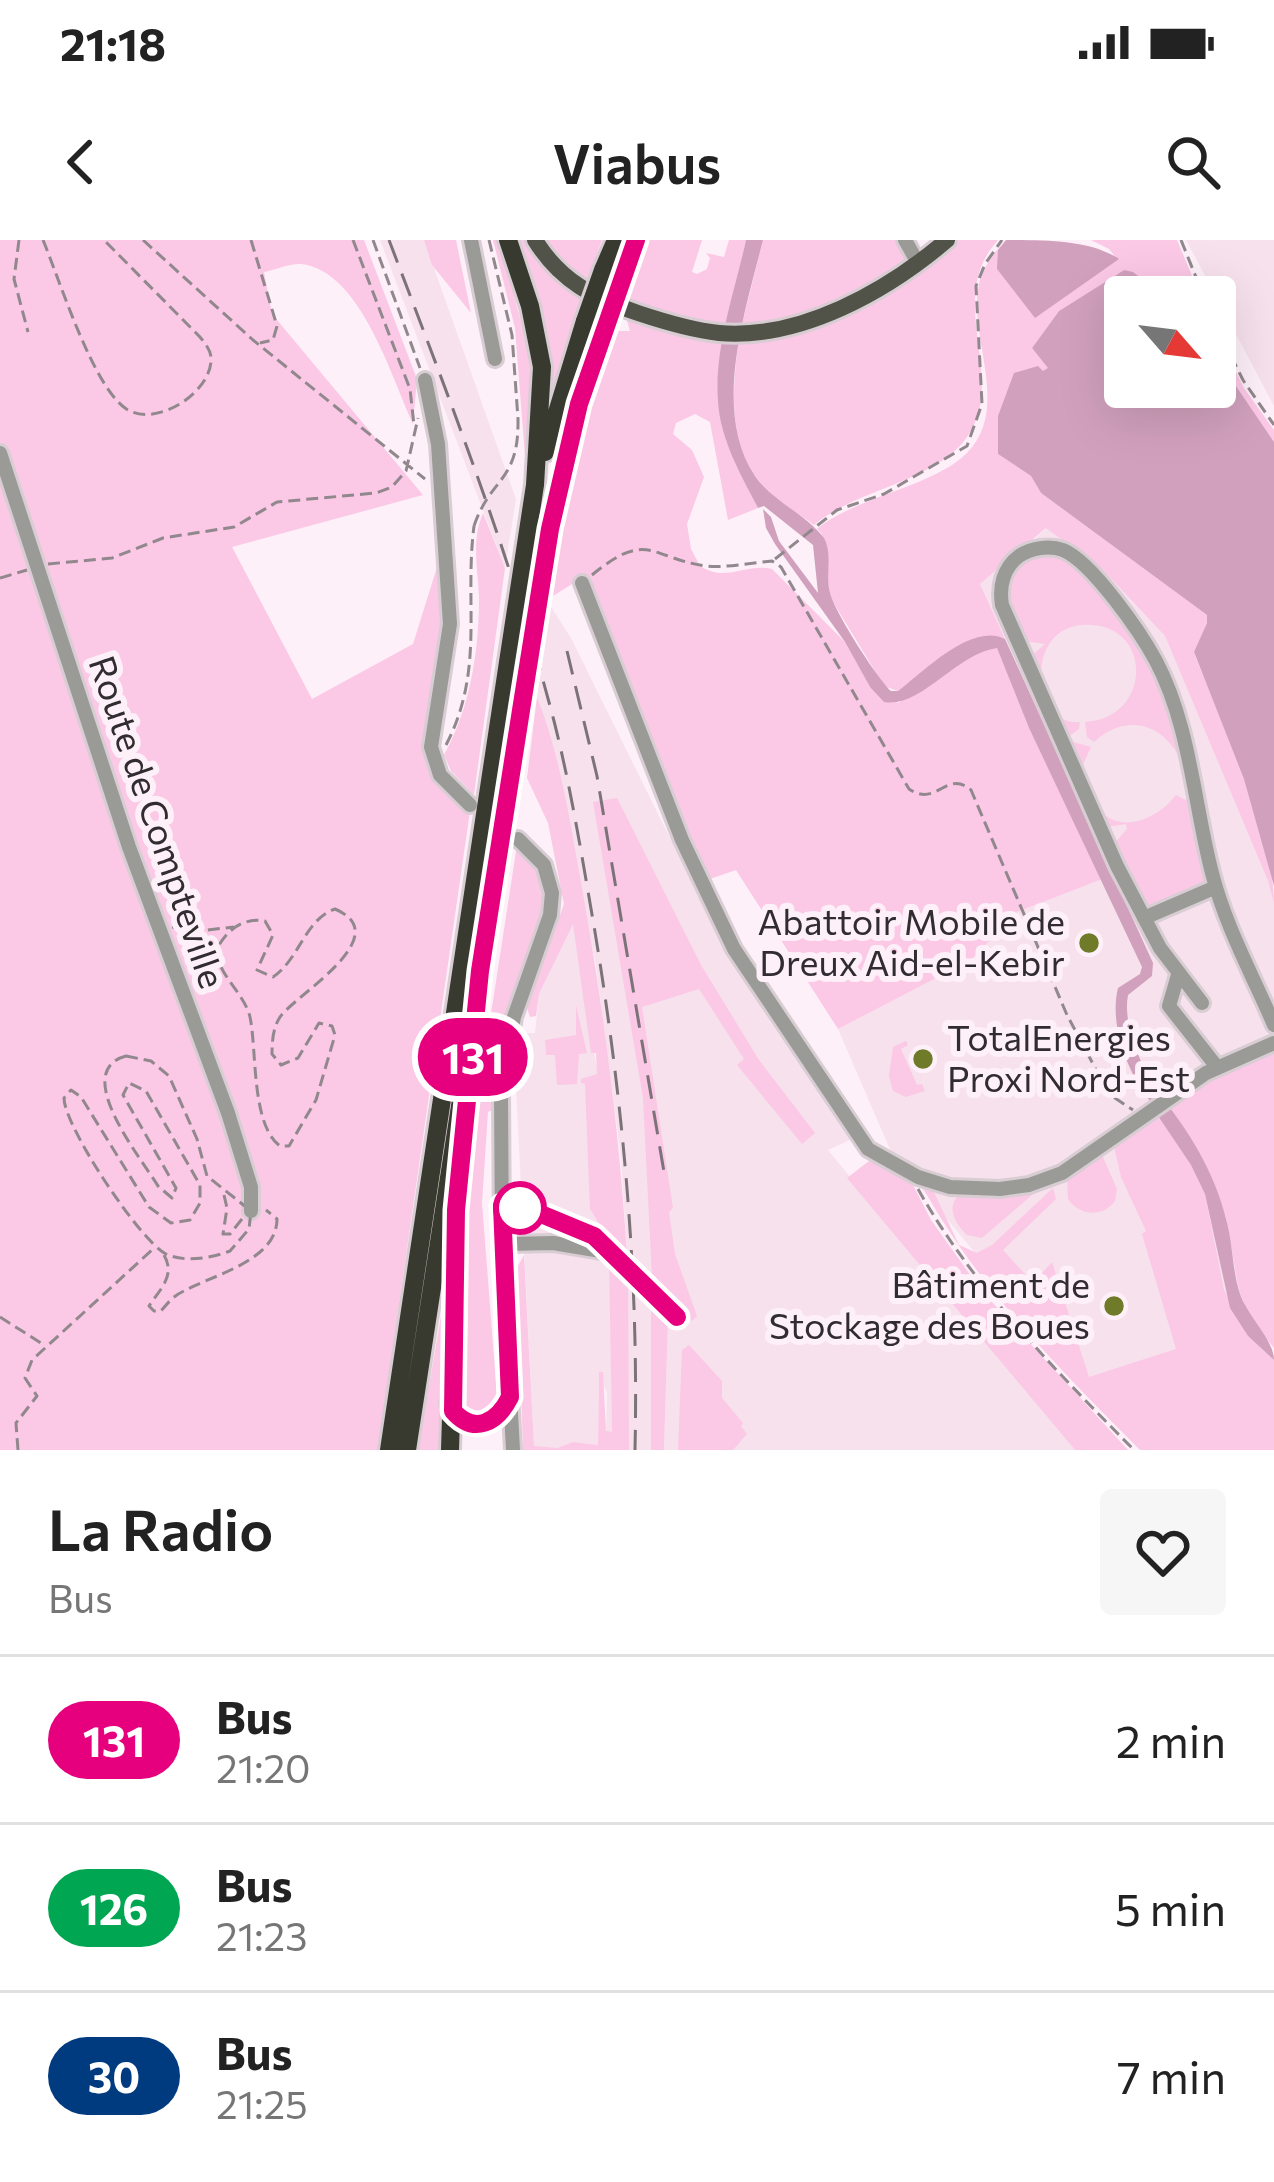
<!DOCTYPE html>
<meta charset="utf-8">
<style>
:root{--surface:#fff;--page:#f6f6f6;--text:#222;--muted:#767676;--line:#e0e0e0}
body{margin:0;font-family:Commissioner,sans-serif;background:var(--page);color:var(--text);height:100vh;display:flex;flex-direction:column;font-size:45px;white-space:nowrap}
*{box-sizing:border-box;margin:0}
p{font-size:39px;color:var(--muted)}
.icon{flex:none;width:66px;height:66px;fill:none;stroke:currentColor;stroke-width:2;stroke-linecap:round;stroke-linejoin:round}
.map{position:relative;height:1210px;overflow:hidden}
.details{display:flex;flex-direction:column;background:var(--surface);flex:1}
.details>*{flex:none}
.badge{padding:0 24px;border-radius:39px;font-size:42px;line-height:78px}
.needle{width:78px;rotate:118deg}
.fabs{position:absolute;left:1104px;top:36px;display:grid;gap:24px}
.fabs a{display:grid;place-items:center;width:132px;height:132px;border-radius:12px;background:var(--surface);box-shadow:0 12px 48px #0002;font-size:60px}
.map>.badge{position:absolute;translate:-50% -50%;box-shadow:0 0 0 6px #fff}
.round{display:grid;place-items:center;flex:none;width:126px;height:126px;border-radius:12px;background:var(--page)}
.headline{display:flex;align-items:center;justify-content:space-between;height:204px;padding:0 48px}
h1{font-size:57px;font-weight:600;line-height:90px}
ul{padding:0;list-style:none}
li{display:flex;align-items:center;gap:36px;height:168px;padding:0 48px;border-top:3px solid var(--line)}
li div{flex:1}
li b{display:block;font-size:45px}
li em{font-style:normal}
li .badge{min-width:132px;font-weight:700;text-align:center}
.status{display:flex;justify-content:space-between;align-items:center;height:84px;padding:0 60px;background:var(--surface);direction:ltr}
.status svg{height:33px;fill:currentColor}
header{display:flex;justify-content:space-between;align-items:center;height:156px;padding:0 48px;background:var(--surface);font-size:54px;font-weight:600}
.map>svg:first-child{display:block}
.built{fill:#f7e1ed}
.green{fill:#fbc8e6}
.water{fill:#d1a0bd}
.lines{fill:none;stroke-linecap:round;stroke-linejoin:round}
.minor-casing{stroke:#d9cdd4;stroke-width:20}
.major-casing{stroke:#d9cdd4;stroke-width:22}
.highway-casing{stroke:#d9cdd4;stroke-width:24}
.path{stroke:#91888d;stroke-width:3;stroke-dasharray:12 6;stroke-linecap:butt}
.minor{stroke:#9a9b96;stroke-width:14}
.major{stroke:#515349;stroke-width:16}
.highway{stroke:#383a2f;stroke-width:18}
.rail{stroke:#7c7378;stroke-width:3;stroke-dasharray:24 12;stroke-linecap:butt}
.minor-bridge-casing{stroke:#d9cdd4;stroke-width:20;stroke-linecap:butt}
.highway-bridge-casing{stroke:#d9cdd4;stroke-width:24;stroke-linecap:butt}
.path-bridge{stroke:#91888d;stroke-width:3;stroke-dasharray:12 6;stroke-linecap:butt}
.minor-bridge{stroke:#9a9b96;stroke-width:14}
.highway-bridge{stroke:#383a2f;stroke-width:18}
.line-casing{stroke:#fff;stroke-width:27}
.line{stroke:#e6007e;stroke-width:18}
.poi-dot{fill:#6f7b28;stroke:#fef0f8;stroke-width:4.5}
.stop-dot{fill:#fff;stroke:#e6007e;stroke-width:6}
.labels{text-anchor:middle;stroke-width:12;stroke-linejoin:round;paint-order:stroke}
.street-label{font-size:36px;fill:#312c2f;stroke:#fef0f8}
.poi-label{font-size:36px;fill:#312c2f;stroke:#fef0f8;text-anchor:end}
</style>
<div class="status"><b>21:18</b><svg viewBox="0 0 49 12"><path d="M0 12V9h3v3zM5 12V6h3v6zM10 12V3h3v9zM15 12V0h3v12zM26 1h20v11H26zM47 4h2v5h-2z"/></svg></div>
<header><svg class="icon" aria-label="back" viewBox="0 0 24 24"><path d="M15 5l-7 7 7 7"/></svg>Viabus<svg class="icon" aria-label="search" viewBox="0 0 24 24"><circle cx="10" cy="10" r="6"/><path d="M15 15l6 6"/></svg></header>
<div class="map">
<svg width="1274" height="1210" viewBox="0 0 1274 1210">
<rect width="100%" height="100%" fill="#fef0f8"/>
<path class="built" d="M380,0H424L516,259L505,328Z
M1186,0H1274V166Z
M1047,288L1103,330L1165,396L1268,641L1274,664V1048L1221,1060L1232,1096L1087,1147L891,912L838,789L971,720L1017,672L1112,634L980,344Z
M551,367L571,398L723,705L773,786L852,899L828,910L1075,1210H664L668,1079L652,1060L651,1210H629L610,1019L612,1192H606L607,1153L599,1133L598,1205L573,1202L557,1208L534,1207L516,848L520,793H535L539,754L573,682L627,1013L621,918L596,726L556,517L537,457Z"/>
<path class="green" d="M0,0H364L417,139L413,184C391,136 360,30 301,24C290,23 275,30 264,32L272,74L423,255L232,307L312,459L413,404L438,324L441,325L444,384L425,504L441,545L470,571L378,1210H0Z
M424,0H456L471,73L432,25Z
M493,0H499L532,122V168L525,216L515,88Z
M513,0H528L547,29L582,58L547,165Z
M544,0H602L586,45L573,35Z
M648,0H702L692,32L697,34L707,29L710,18L706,13L724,17L729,0H746L728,85L677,77L628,59Z
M763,0H899L909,19C860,50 802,81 742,84Z
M953,0H998C943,61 1009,137 967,197C937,241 854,250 814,285C795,271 770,257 756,237C727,197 733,143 739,98L794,89Z
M1005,0L998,10L1118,20L1109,9L1091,0H1177L1201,57H1166L1124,30L1059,71L1032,108L1049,128L998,214L1031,236L1041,253L1207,375V383L1194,413C1221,480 1274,593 1274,664L1268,641L1165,396L1103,330L1046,288L980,344L1005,399C975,383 922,433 898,451L884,446L830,357L822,294L817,289C855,257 933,247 967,213C1013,165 965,94 980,40C985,24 995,12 1005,0Z
M626,77L725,98C710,163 729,211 758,268L728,280L710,182L695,174L676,183L673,194L692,210L704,237L687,284L691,309L700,326C726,343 746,323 772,329L845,402L870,447L898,463L975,411L997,407L1029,488L1102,639L1017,672L971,720L838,789L736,630L707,640L585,336L553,356L567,258L591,162L615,91H630Z
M1215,90L1244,148L1274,190V202L1215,115Z
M483,273L505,328L474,555L451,531L444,515C470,468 479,412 479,358C478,329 471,301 483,273Z
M1059,311L1099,347L1159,431L1183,512L1178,515C1159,481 1123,475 1094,502L1087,497L1085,482C1150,479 1154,389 1092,385C1022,379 1030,487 1080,482L1079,489L1063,501L1029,418L1045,404L1024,401L1018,396L1003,348L1023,317Z
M537,457C560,515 569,577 580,637C603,763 619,888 627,1015L605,993L590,969L585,844L581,843V839L597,834L596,813H591L573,684L539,754L536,776L530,777L527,768L564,664L548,583L527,538Z
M1073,502L1091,507L1081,529C1086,541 1090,557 1097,567C1119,597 1159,578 1176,555L1192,563L1207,634L1205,646L1146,670L1112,606L1127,589L1126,584L1107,587L1065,506Z
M617,558L701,725L759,820L815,893L802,904L737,825L744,819L699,749L642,767L673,968L669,972L675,1014L697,1076L692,1081L652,1037L643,858L593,562Z
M517,605L544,634L547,663L512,766L494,869L488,872L482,963L497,1156L493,1170L477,1177L460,1168L466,936Z
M576,765L587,813L579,814L577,844L557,845L555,815H546L545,800L576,795Z
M906,801L908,805L901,809L917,845L922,844L925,851L906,857L893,851L889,836L893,807Z
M1274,812V1108L1250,1079L1239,1050L1226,977L1170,868L1221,835Z
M1158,876L1191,925L1205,954L1224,1050L1248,1096L1274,1120V1210H1140C1059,1129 977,1046 922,946L932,948L959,1005L977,1013L992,1005L1053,948L1056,959L1003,1010L1033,1043L1052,1022L1089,1137L1176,1109L1142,994L1146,991L1121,937L1114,906Z
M1102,915L1117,949L1115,961C1102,978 1080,976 1068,959L1067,936Z
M869,921L910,939L931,980L981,1050L1128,1210H1075L847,938Z
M1040,948L982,998L967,995C956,985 946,968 958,956L1000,955Z
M524,1015L534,1206L557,1208L573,1202L598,1205L599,1132H603L606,1191L612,1192L609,1018L628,1036L629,1210H523L517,1028Z
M447,1041L443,1210H418Z
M651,1058L668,1079L664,1210H651Z
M689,1105L722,1141V1158L743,1183L741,1186L747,1194L733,1210H678L682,1110Z"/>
<path class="water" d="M746,0H763C746,69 711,171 755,236C773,262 805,273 824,298C833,315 825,334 830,353C834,371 877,438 891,451H898C923,432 972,382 1005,399L1153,723L1152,736L1128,755C1122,786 1143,828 1158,855L1150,861C1127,832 1109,784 1118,748L1140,734L1142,727L1029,488L997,408C957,413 920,469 884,462L870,447L845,402L775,304L766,288L763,269L771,277L779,301L818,353L813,305L764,266L758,268C741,235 720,199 718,161C714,108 735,51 746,0Z
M1006,0C1044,0 1091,0 1119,19L1035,78L997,29L998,10Z
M1124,30L1133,32L1166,57H1125V147H1215V115L1274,202V646L1244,539L1194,412L1207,383V375L1041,253L1031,236L998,214V176L1014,133L1038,126L1043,131L1048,128L1032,108L1059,71Z
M1170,868C1195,901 1216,938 1226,979C1233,1003 1232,1030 1240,1054C1248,1077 1274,1100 1274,1120L1248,1096L1230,1068L1205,954L1191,925L1158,876Z"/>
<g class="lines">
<g class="minor-casing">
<path id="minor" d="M471,0L495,119
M905,0L918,23
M425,140L438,204L450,384L431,507L440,535L470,565
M0,213L129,607L228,873L251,947V971
M582,343L682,600L734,709L868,909L918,937L950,947L1000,949L1029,945L1062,933L1206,833L1274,803
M1144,678L1216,647
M1178,735L1169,766L1217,827
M1202,763L1160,708L1117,626L1002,365C999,347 1003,328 1019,316C1031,308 1049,305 1063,310C1092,322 1141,393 1156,421C1190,485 1194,564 1212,633C1225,685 1253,736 1274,785
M502,966C541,970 585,985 613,1013L553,1003L502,1004
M513,1210L502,1004L501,853L514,777L550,675L552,653L544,625L518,599"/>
</g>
<g class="major-casing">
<path id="major" d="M535,0C560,41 594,58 638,73C665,82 691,90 719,93C801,100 887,51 947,0"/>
</g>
<g class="highway-casing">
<path id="highway" d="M508,0L530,66L542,127L535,245
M603,30L616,0
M622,37L636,0
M545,212L585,81
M550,289L579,164L604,87
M450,1164L457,1177L479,1185L497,1177L510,1157
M389,1210L508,422
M407,1210L522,464
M450,1210L458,951"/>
</g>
<path class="path" d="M19,0L14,39L28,92
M43,0C60,41 92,144 125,168C153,189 209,155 211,121C212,111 205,103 199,96L104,0
M143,0L253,100L425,239
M251,0L277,86L273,100L260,103
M353,0L410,149L414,185
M373,0L420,128
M489,0L512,95L518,179
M1181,0L1204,57
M1215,84L1243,140L1274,185
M775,319L837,270L884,254L967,206L982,164L976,46L985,24L1002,0
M48,324L112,318L163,298L234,287L277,262L376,253L392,247L406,231L418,178
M592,335C648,289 650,318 706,326C726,328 751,323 772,321L781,327L909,549C937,568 946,529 971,550L1067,775L1109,854L1133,870
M0,338L27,330
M446,505C485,430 464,364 474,286
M335,669C398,696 295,755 280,777C273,788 272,801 272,814L281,825L298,818L319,783L332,786L335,795L316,860L289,906H280C251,885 257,810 250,777C244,752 216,734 217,709C226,690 244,677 265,681L273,695L257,730L273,737C299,720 305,679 335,669Z
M172,687L207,690L234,687
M126,816L151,821L169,836L197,899L207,936L251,971L249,989L230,1011C212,1018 185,1023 166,1014C140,1001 64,886 64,858L71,850L81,857L149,967L171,983L190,980L200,963V945L146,851L129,843L123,855L176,948L172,958L158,946C141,918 70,831 126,816Z
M918,949C973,1047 1056,1131 1134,1210
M224,955L227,968L223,994H230L242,979
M164,1015C176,1036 160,1049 149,1066L154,1071H161C167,1064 173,1056 182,1052C212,1035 277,1021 277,979L266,970
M0,1077L44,1105
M18,1210L16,1183L37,1156L25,1138L32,1120L153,1009"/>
<use href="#minor" class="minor"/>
<use href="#major" class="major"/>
<use href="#highway" class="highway"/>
<path class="rail" d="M389,0C449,158 511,316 554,481C571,548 582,617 594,686C623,860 639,1033 635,1210
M567,411L597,536L665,938"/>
<g class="minor-bridge-casing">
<path id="minor-bridge" d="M613,1013L668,1064"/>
</g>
<g class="highway-bridge-casing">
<path id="highway-bridge" d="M585,81L603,30
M604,87L622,37
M508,422L535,245
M522,464L550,289"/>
</g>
<path class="path-bridge" d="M474,286C491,236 519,243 518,179"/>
<use href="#minor-bridge" class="minor-bridge"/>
<use href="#highway-bridge" class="highway-bridge"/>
</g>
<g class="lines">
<g class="line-casing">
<path id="line" d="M636,0L579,164L550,289L522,464L480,731L456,970L453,1171C474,1195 497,1183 510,1157L502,966L529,969L594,996L677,1077"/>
</g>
<use href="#line" class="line"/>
</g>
<g class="poi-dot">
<circle cx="1089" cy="703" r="12"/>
<circle cx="923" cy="819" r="12"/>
<circle cx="1114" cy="1066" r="12"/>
</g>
<circle class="stop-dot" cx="520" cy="968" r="24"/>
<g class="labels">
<g class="street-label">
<text transform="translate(157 582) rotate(71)" y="13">Route de Compteville</text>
</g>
<g class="poi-label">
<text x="1065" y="695">Abattoir Mobile de<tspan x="1065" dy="41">Dreux Aid-el-Kebir</tspan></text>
<text x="947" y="811" text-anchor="start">TotalEnergies<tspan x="947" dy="41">Proxi Nord-Est</tspan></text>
<text x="1090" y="1058">Bâtiment de<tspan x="1090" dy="41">Stockage des Boues</tspan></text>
</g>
</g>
</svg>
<div class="fabs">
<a><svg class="needle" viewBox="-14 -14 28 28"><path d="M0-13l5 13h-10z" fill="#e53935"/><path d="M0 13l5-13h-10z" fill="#767676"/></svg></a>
</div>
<b class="badge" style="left:473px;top:817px;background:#e6007e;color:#fff">131</b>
</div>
<section class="details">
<div class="headline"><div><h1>La Radio</h1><p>Bus</p></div><a class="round"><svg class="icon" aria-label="heart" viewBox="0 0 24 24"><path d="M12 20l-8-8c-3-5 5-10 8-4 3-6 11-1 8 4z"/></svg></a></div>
<ul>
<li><span class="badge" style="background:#e6007e;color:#fff">131</span><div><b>Bus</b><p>21:20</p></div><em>2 min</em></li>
<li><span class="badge" style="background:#00a651;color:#fff">126</span><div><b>Bus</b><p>21:23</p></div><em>5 min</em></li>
<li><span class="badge" style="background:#003b80;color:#fff">30</span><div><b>Bus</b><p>21:25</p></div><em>7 min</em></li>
</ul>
</section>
